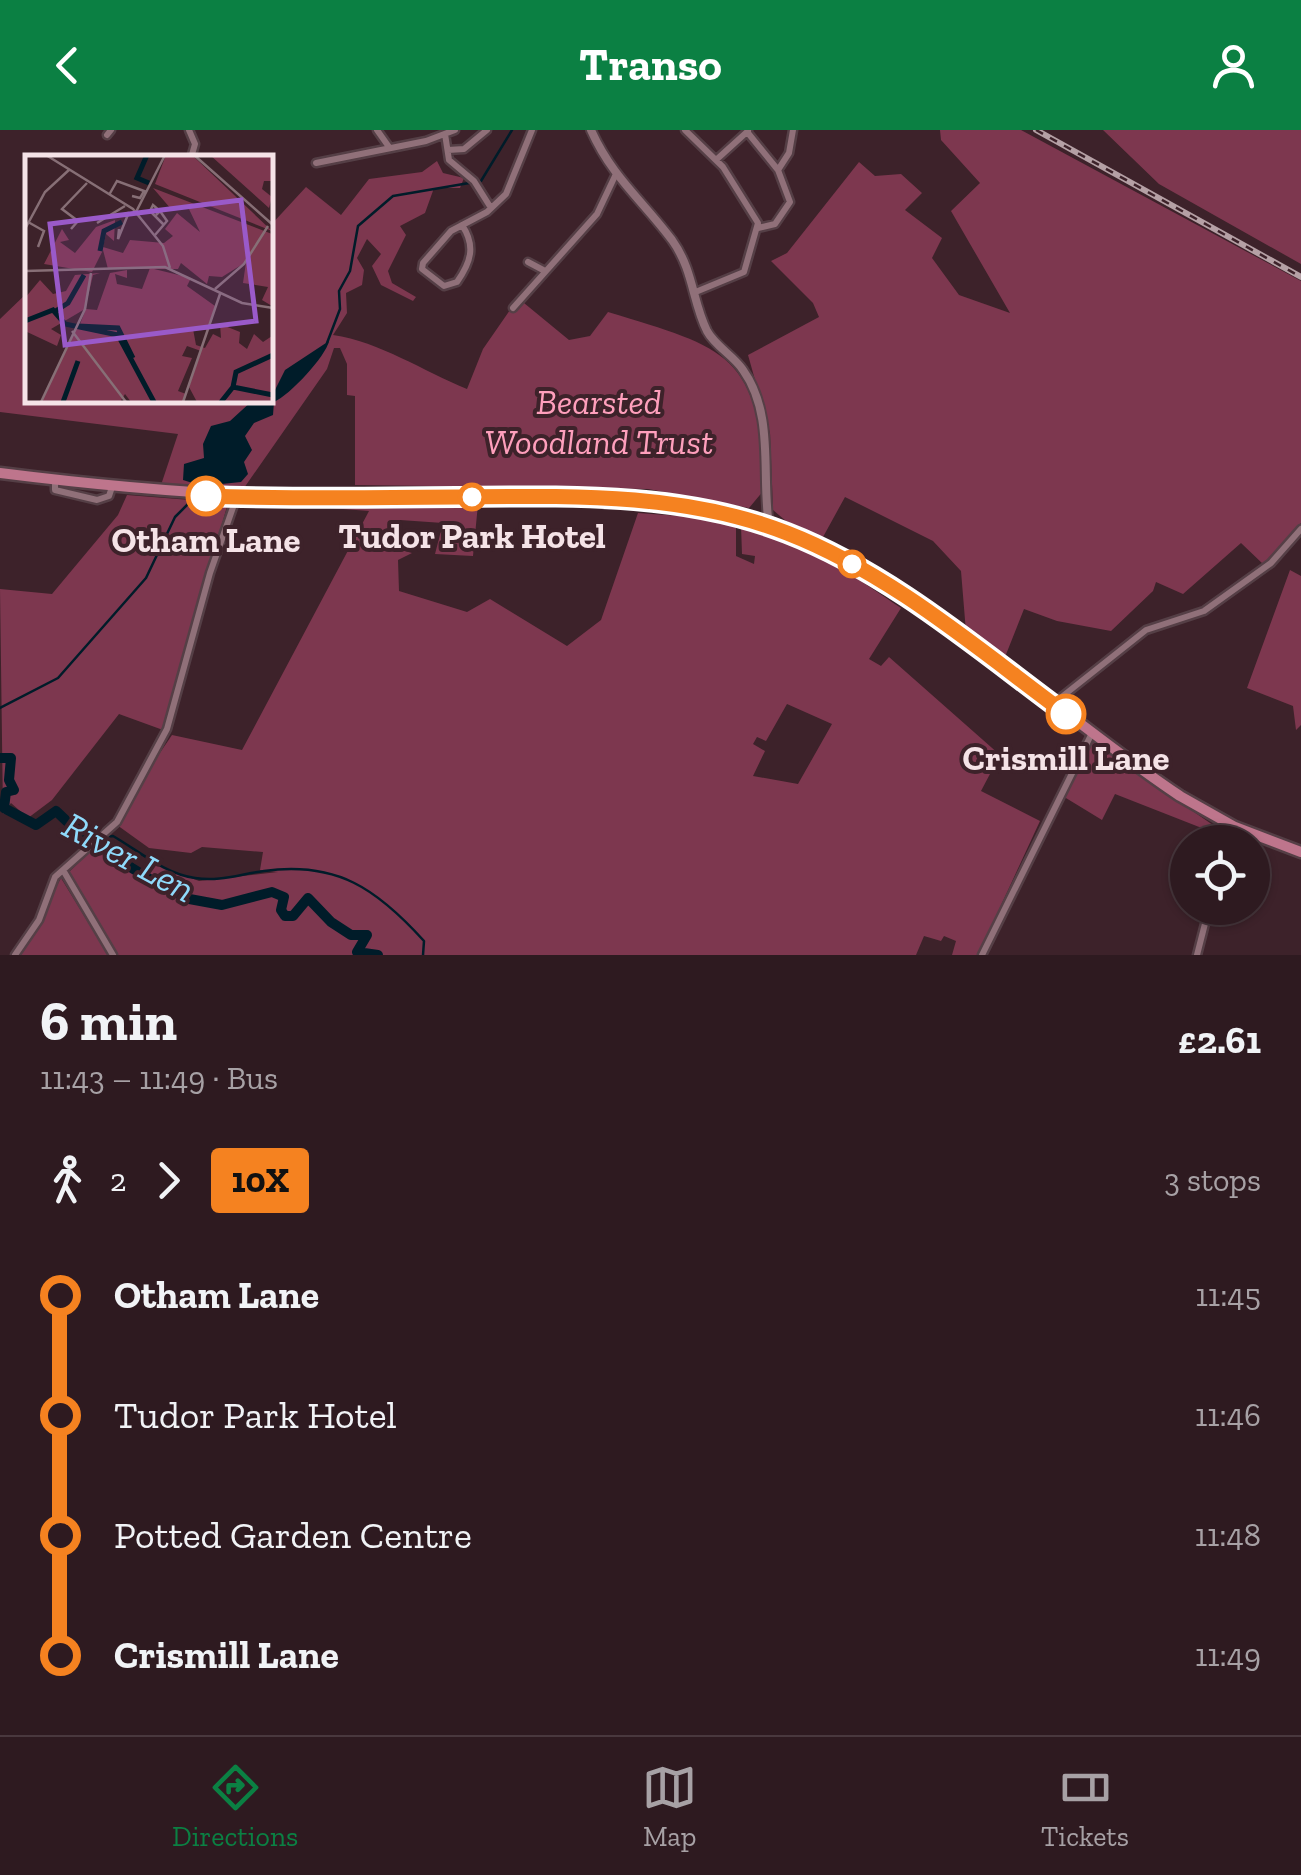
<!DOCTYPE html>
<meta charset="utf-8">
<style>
:root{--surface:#2e1a20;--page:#3a272d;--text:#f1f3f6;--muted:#a7a1a5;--line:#49383e;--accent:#0b8043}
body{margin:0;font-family:"Zilla Slab",serif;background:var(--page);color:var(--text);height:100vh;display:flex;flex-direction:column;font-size:38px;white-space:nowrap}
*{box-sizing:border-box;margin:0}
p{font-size:32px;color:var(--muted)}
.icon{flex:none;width:55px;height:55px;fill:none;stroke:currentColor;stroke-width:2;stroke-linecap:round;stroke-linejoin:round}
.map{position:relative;height:825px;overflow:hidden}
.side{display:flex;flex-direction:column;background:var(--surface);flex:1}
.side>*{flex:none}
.badge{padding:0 20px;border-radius:8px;font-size:35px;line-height:65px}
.buttons{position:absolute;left:1170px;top:695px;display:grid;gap:20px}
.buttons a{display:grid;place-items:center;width:100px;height:100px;border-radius:50%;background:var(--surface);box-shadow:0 2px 8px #0004,0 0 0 2px var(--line);font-size:50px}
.map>.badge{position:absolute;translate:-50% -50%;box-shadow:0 0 0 5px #fff}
.legs{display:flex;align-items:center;gap:15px;height:110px;padding:0 40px;font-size:32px}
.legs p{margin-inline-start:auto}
.head{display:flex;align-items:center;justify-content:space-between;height:170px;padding:0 40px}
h1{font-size:55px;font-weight:800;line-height:75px}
ul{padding:0 40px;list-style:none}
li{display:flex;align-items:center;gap:35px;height:120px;font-size:38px}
li i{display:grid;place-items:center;width:15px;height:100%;margin:0 12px;background:currentColor}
li i::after{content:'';width:25px;height:25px;margin:-12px;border:8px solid;border-radius:50%;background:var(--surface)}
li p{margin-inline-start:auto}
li:first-child i{background:linear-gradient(#0000 50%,currentColor 0)}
li:last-child i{background:linear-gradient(currentColor 50%,#0000 0)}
header{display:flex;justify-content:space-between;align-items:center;height:130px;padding:0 40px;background:var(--accent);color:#fff;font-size:45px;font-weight:800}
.dock{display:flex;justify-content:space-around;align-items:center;height:140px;border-top:2px solid var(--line);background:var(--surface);font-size:28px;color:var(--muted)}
.dock a{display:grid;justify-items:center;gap:5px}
.dock .on{color:var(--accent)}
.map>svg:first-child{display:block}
.green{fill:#7d374f;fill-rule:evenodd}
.water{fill:#001c29}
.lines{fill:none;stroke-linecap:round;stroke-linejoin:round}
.stream{stroke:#001c29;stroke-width:2.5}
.river{stroke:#001c29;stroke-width:10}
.minor-casing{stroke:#553f46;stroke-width:11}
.tertiary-casing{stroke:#553f46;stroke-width:12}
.primary-casing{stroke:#553f46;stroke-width:15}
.minor{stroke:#907079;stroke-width:6}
.tertiary{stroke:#907079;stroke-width:8}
.primary{stroke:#be758c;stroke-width:10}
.rail-casing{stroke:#b5a0a5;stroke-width:6}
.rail{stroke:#3d222a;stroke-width:2.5;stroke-dasharray:8;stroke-linecap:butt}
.line-1-casing{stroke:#fff;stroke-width:22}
.line-1{stroke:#f58220;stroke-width:15}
.stop-1-dot{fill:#fff;stroke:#f58220;stroke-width:5}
.labels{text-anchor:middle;stroke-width:8;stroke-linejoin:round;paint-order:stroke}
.park-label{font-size:35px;font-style:italic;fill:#fe9fbc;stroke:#3d222a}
.stop-label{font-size:35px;font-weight:bold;fill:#f5e3e7;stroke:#3d222a}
.water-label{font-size:38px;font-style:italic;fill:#8fdafb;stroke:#3d222a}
.inset-river{fill:none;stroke:#001c29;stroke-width:5}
.inset-road{fill:none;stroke:#876f76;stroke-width:2.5}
.view{fill:#9a5ac9;fill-opacity:0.15;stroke:#9a5ac9;stroke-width:5}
.inset-edge{fill:none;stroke:#f5e3e7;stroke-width:5}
</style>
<header><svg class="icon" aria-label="back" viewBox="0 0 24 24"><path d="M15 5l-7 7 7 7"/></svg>Transo<svg class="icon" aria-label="person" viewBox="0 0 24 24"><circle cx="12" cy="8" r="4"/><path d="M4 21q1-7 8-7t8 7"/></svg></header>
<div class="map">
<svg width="1301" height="825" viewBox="0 0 1301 825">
<rect width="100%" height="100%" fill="#3d222a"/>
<path class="green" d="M940,0H1021L1301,151V393L1263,434L1241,413L1183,464L1156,452L1153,461L1111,501L1057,491L1024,479L1003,532L966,502L961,441L933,411L845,367L823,407L786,391L773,380L770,303L748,225L819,187L813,173L771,131L787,123L859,32L875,46L901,44L922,63L905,80L942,108L932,128L959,165L1010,183L951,81L980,53L941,10Z
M1103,0H1301V134L1159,54Z
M437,31L443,43L464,48L460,58H434L425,83L400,96L406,105L388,141L392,153L416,167L413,171L381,155L372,136L381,124L367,109L357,128L364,140L362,155L346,163L347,183L333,205C380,212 423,241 467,259L483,219L512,177L524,173L569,210L590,206L608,182C727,218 761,224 764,360L749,378L648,359L355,355V266L347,265V234L340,218H334L327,239L244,358L161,355L178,304L0,282V189L27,163L28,270H270V96L306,57L341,85L369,49L422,42Z
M127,365L228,373L163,600L119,584L52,670L28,688L11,673L3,684L0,459L52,464L118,385Z
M416,371L478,374L473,426L435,424L443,393L400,390L389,408L394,418L412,423L398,430L399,461L467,482L490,469L567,516L601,490L638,383L736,390V426L754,434L755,426L742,424L741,396C802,409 851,444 901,478L869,529L881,536L889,527L1000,625L981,661L1040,691L978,825H952L956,811L944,806L941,811L924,806L916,825H116L69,742L97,715L125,743L131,739L143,748L149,732L199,751L278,742L260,740L263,722L202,717L191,723L149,718L117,695L130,667L172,605L242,620L369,381L330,378L333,373ZM787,574L832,594L798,654L753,646L765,621L753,614L757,607L766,611Z
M1290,440L1301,446V595L1296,600L1293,576L1247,558Z
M1091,611L1226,704L1224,712H1215L1217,704L1115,664L1102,690L1061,665Z
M61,748L108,825H20Z"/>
<path class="water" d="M329,211C326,226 290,265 274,272L273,285L254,293L245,306L252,320L244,332L248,344L241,352L202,356L183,350L184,334L204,328L203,314L211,296L230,291L253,270H270L285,240Z"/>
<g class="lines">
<path class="stream" d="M327,213L340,179L339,161L350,141L358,96L393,66L481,51L512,0
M0,578L58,548L146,448L175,387L189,373
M102,708L113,706C139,721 165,744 195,748C220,752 240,744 264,741C337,731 377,759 424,811L423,825"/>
<path class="river" d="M0,628H11L9,650L14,660L6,662L4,678L36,695L56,681L74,698L102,708L127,735L156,753L170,756L184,768L222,775L272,762L284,767L281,780L285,786H293L308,768L331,792L351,805H367L357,822L378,825"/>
<g class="minor-casing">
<path id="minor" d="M189,0L195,14L191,28
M377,0L389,17
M685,0L723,37L758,93L744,142L698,161
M748,3L778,40L790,72L775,94L758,98
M445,4L449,30L474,51L491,78
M107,5L111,0
M448,20L464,19L487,0
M716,30L748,1
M316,33L426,11L455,0
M778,40L789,23L793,0
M462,95C476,116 471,132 457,152L444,156L422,139L423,133L451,101L487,82L506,64L532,0
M528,132L545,141
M513,178L597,84L615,46
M55,350V360L97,370L109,366L112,357
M1054,573L1146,500L1204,481L1271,433L1301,399
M1228,712L1235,697
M63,740L113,825
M15,825L39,790L55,747L117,692L167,599L210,443L237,366
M982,825L1092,603
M1197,825L1209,778"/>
</g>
<g class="tertiary-casing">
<path id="tertiary" d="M591,0C612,47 642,70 672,110C694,141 692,171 707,201C715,216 734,226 743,240C775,285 761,345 769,396"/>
</g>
<g class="primary-casing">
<path id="primary" d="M0,343C111,357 220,367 332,367C482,367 648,348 791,404C929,459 1055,583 1180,666L1235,697L1301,722"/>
</g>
<use href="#minor" class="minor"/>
<use href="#tertiary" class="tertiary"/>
<use href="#primary" class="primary"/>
<g class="rail-casing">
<path id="rail" d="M1036,0L1301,147"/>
</g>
<use href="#rail" class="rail"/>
</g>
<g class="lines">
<g class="line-1-casing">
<path id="line-1" d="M206,366C290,369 374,368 457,367C567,366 683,362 787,403C890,443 978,519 1066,584"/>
</g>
<use href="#line-1" class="line-1"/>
</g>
<g class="stop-1-dot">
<circle cx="206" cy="366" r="18"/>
<circle cx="472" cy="367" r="12"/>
<circle cx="852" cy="434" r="12"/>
<circle cx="1066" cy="584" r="18"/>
</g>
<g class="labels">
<g class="park-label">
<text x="599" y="284">Bearsted<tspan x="599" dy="40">Woodland Trust</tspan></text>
</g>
<g class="stop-label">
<text x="472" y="418">Tudor Park Hotel</text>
<text x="206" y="422">Otham Lane</text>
<text x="1066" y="640">Crismill Lane</text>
</g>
<g class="water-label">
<text transform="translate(129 727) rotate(29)" y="13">River Len</text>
</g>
</g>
<g transform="translate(25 25)">
<rect width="248" height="248" fill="#3d222a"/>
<path d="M141,0H167L247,76L130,29ZM185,0H247V26H239L237,34L247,42L244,53ZM128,33L247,79V151L237,145L243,132L218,128L221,107L197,122L184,121L182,129L156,108L153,114H83L78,95L67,117L19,109L37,74L44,85L35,87L50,98L71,72L90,65L89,86L81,79L78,92L98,98L105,85L139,88L148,81L140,74L152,58L175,77L163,52L146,54ZM125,113L166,123L162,131L190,151L182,175L168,174L171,190L180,193L188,179L196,183L195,169L215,177L214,188L222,194L229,179L238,187L247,181V247H172L164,232L176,196L162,191L157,201L167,203L153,236L161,239L158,247H106L100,239L95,247H16L52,172L76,173L55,169L61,154L72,155L85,118L102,115V123L90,119L92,129L117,134ZM75,118L68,120L60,154L26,174L36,180L32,191L0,176V143L15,125L28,139L41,136L50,120Z" fill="#7d374f"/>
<path class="inset-river" d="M122,0L112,23L124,28M75,96L79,76L97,67M29,157L43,148L59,120M0,166L28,155L40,169L93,180L129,247M53,171L93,173L108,203M208,232L211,217L248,200M38,247L53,206M196,247L208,232L248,240"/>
<path class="inset-road" d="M21,0L108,54L138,91L145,113M169,0L248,70M84,40L92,26L119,36L115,43L107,41M111,57L140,0M131,60L135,56L128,50L125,56L138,69M3,67L19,76L13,92M72,68L100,51M0,74L20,37L45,14M46,74L53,66L37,54L62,28M94,74L93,84L104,57M130,80L142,66L135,56M0,116L140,112L217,148L248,153M190,134L219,109L243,71M47,176L101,247M16,247L60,154L66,118M158,247L195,139"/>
<path class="view" d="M216,45L231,166L40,190L25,69Z"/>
<rect width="248" height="248" class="inset-edge"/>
</g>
</svg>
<div class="buttons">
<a><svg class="icon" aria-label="locate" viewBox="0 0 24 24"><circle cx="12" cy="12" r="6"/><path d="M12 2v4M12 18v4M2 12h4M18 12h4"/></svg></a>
</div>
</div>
<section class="side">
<div class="head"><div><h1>6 min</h1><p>11:43 – 11:49 · Bus</p></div><b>£2.61</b></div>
<div class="legs"><svg class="icon" aria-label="walk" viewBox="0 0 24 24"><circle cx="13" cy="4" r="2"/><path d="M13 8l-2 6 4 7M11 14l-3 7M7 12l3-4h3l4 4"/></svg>2<svg class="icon" aria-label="forward" viewBox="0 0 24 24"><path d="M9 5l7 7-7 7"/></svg><b class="badge" style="background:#f58220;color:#111">10X</b><p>3 stops</p></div>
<ul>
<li><i style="color:#f58220"></i><b>Otham Lane</b><p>11:45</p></li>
<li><i style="color:#f58220"></i><span>Tudor Park Hotel</span><p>11:46</p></li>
<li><i style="color:#f58220"></i><span>Potted Garden Centre</span><p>11:48</p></li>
<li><i style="color:#f58220"></i><b>Crismill Lane</b><p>11:49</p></li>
</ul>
</section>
<nav class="dock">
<a class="on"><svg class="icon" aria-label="directions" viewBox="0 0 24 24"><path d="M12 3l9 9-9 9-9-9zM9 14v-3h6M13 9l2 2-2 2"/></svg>Directions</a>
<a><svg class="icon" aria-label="map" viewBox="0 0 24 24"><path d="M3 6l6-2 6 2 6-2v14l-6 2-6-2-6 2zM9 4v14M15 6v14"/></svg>Map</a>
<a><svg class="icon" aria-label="tickets" viewBox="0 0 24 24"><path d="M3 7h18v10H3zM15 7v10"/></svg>Tickets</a>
</nav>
